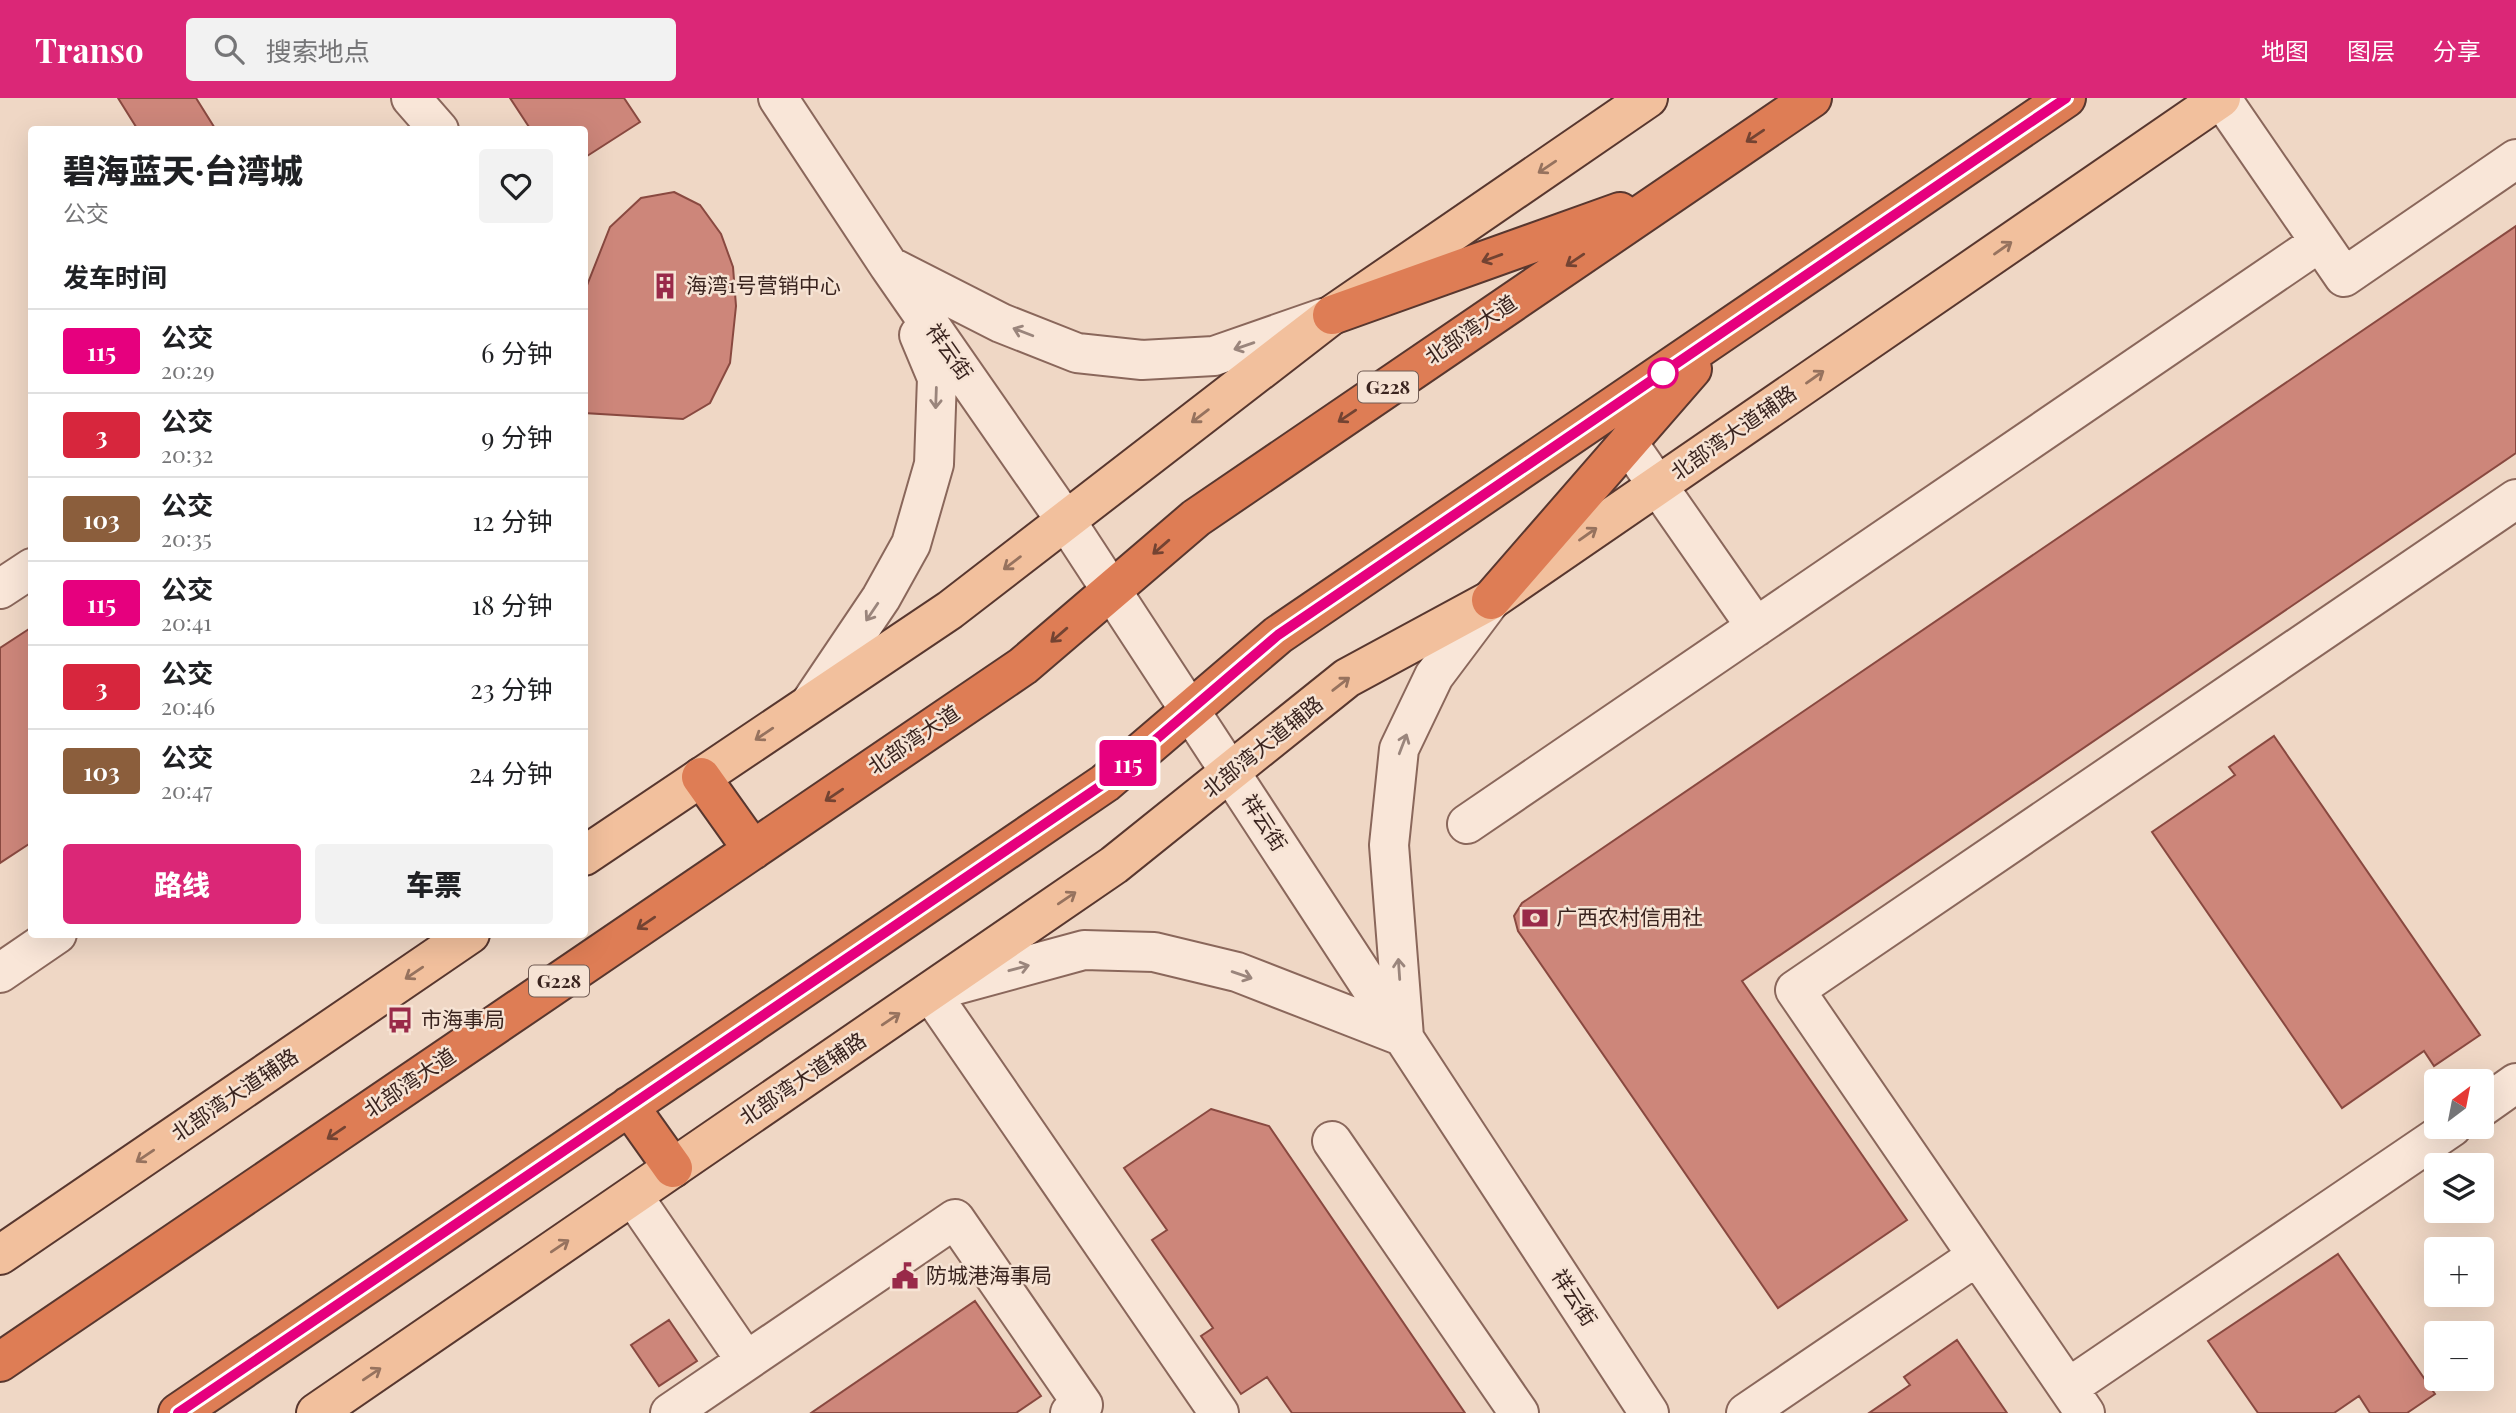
<!DOCTYPE html>
<html lang="zh">
<meta charset="utf-8">
<style>
:root{--surface:#fff;--page:#f2f2f2;--text:#202124;--muted:#757577;--line:#e0e0e0;--accent:#db2777}
body{margin:0;font-family:"Playfair Display","Noto Sans SC",serif;background:var(--page);color:var(--text);height:100vh;display:flex;flex-direction:column;font-size:26px;white-space:nowrap}
*{box-sizing:border-box;margin:0}
p{font-size:23px;color:var(--muted)}
.icon{flex:none;width:38px;height:38px;fill:none;stroke:currentColor;stroke-width:2;stroke-linecap:round;stroke-linejoin:round}
.map{position:relative;flex:1;overflow:hidden}
.sheet{position:absolute;left:28px;top:28px;width:560px;height:812px;display:flex;flex-direction:column;background:var(--surface);border-radius:7px;box-shadow:0 7px 28px #0002}
.sheet>*{flex:none}
.badge{padding:0 14px;border-radius:5px;font-size:24px;line-height:46px}
.needle{width:46px;rotate:32deg}
.tools{position:absolute;left:2424px;top:971px;display:grid;gap:14px}
.tools a{display:grid;place-items:center;width:70px;height:70px;border-radius:7px;background:var(--surface);box-shadow:0 7px 28px #0002;font-size:35px}
.map>.badge{position:absolute;translate:-50% -50%;box-shadow:0 0 0 4px #fff}
h2{padding:0 35px;font-size:26px;line-height:63px}
.round{display:grid;place-items:center;flex:none;width:74px;height:74px;border-radius:7px;background:var(--page)}
.headline{display:flex;align-items:center;justify-content:space-between;height:119px;padding:0 35px}
h1{font-size:33px;font-weight:800;line-height:52px}
.primary-button{display:flex;gap:14px;margin-top:auto;padding:14px 35px}
.primary-button a{flex:1;height:80px;border-radius:7px;background:var(--accent);color:#fff;font-size:28px;font-weight:800;line-height:80px;text-align:center}
.primary-button a+a{background:var(--page);color:var(--text)}
ul{padding:0;list-style:none}
li{display:flex;align-items:center;gap:21px;height:84px;padding:0 35px;border-top:2px solid var(--line)}
li div{flex:1}
li b{display:block;font-size:26px}
li em{font-style:normal}
li .badge{min-width:77px;font-weight:700;text-align:center}
header{display:flex;align-items:center;gap:42px;box-sizing:border-box;height:98px;padding:0 35px;background:var(--accent);color:#fff}
header strong{font-size:33px}
nav{display:flex;gap:38px;margin-inline-start:auto;font-size:24px}
.search{width:490px;height:63px;background:var(--page);display:flex;align-items:center;gap:18px;box-sizing:border-box;padding:0 24px;border-radius:7px;color:var(--muted);font-size:26px}
.map>svg:first-child{display:block}
.building{fill:#cd867a;stroke:#894940;stroke-width:2}
.lines{fill:none;stroke-linecap:round;stroke-linejoin:round}
.minor-casing{stroke:#8a675b;stroke-width:42}
.major-casing{stroke:#58372f;stroke-width:42}
.highway-casing{stroke:#58372f;stroke-width:42}
.minor{stroke:#f9e6d8;stroke-width:38}
.major{stroke:#f2c09d;stroke-width:38}
.highway{stroke:#de7d55;stroke-width:38}
.oneway{stroke:#734332}
.oneway2{stroke:#96725e}
.oneway3{stroke:#9a857c}
.line-casing{stroke:#fff;stroke-width:16}
.line{stroke:#e6007e;stroke-width:10}
.stop-dot{fill:#fff;stroke:#e6007e;stroke-width:3.5}
.labels{text-anchor:middle;stroke-width:5;stroke-linejoin:round;paint-order:stroke}
.shield{fill:#f6e3d4;stroke:#725d55;stroke-width:2}
.shield-label{font-size:19px;font-weight:bold;fill:#3a241f}
.poi-label{font-size:21px;fill:#3a241f;stroke:#f6e3d4;text-anchor:start}
.street-label{font-size:21px;fill:#3a241f;stroke:#f6e3d4}
</style>
<header>
<strong>Transo</strong>
<div class="search"><svg class="icon" aria-label="search" viewBox="0 0 24 24"><circle cx="10" cy="10" r="6"/><path d="M15 15l6 6"/></svg>搜索地点</div>
<nav><a>地图</a><a>图层</a><a>分享</a></nav>
</header>
<div class="map">
<svg width="2516" height="1315" viewBox="0 0 2516 1315">
<rect width="100%" height="100%" fill="#efd7c5"/>
<path class="building" d="M118,0H196L216,32H138Z
M510,0H624L640,24L584,60V32H531Z
M674,94L700,107L721,136L733,169L736,208L730,265L710,305L683,321L584,315V195L610,129L641,100Z
M2516,128V355L1742,883L1907,1122L1778,1210L1518,833L1514,818L1522,805Z
M32,529V744L0,765V550Z
M2274,638L2480,937L2434,968L2424,953L2342,1010L2152,734L2235,677L2229,669Z
M1211,1011L1269,1028L1465,1315H1292L1267,1279L1241,1296L1201,1238L1213,1230L1152,1142L1167,1132L1124,1070Z
M2338,1156L2435,1296L2407,1315H2370L2359,1298L2334,1315H2258L2208,1243Z
M975,1203L1041,1298L1016,1315H811Z
M669,1222L697,1263L659,1288L631,1247Z
M1957,1242L2007,1315H1869L1910,1287L1904,1279Z"/>
<g class="lines">
<g class="minor-casing">
<path id="minor" d="M411,0L439,32
M778,0L889,168L1066,423L1649,1315
M2320,144L2344,179L2516,61
M895,171L1001,225L1077,255L1142,262L1214,258L1323,220
M1628,345L1756,529
M0,491L32,470
M811,604L881,500L911,446L934,366L937,280L919,237
M1467,726L2320,144L2221,0
M0,875L57,836
M2482,1009L2516,985
M1332,1043L1519,1315
M633,1098L746,1263
M2068,1290L2452,1029
M670,1315L955,1121L1083,1307L1070,1315
M1219,1315L930,894L1084,852L1154,854L1237,874L1404,939L1389,747L1399,651L1434,578L1491,502
M1746,1315L1977,1158
M2085,1315L1795,892L2516,401"/>
</g>
<g class="major-casing">
<path id="major" d="M584,758L950,512L1332,217L1648,0
M0,1157L470,836
M316,1315L1114,767L1347,580L1491,502L2221,0"/>
</g>
<g class="highway-casing">
<path id="highway" d="M1332,217L1620,114
M1491,502L1692,271
M701,679L753,752
M629,1008L673,1070
M0,1264L1023,568L1196,420L1812,0
M178,1315L1105,685L1278,537L2066,0"/>
</g>
<use href="#minor" class="minor"/>
<use href="#major" class="major"/>
<use href="#highway" class="highway"/>
</g>
<defs><path id="oneway-shaft" d="M-6 0H5M1.5-3L5.5 0L1.5 3" fill="none" stroke-width="1.6" stroke-linecap="round" stroke-linejoin="round" transform="scale(1.75)"/></defs>
<g class="oneway">
<use href="#oneway-shaft" transform="translate(1755 38) rotate(146)"/>
<use href="#oneway-shaft" transform="translate(1492 160) rotate(160)"/>
<use href="#oneway-shaft" transform="translate(1575 162) rotate(146)"/>
<use href="#oneway-shaft" transform="translate(1347 318) rotate(146)"/>
<use href="#oneway-shaft" transform="translate(1161 449) rotate(139)"/>
<use href="#oneway-shaft" transform="translate(1059 537) rotate(139)"/>
<use href="#oneway-shaft" transform="translate(834 697) rotate(146)"/>
<use href="#oneway-shaft" transform="translate(646 825) rotate(146)"/>
<use href="#oneway-shaft" transform="translate(336 1035) rotate(146)"/>
</g>
<g class="oneway2">
<use href="#oneway-shaft" transform="translate(1547 69) rotate(146)"/>
<use href="#oneway-shaft" transform="translate(2003 150) rotate(-35)"/>
<use href="#oneway-shaft" transform="translate(1815 279) rotate(-35)"/>
<use href="#oneway-shaft" transform="translate(1200 318) rotate(143)"/>
<use href="#oneway-shaft" transform="translate(1588 436) rotate(-35)"/>
<use href="#oneway-shaft" transform="translate(1012 465) rotate(143)"/>
<use href="#oneway-shaft" transform="translate(1341 586) rotate(-38)"/>
<use href="#oneway-shaft" transform="translate(764 636) rotate(146)"/>
<use href="#oneway-shaft" transform="translate(1067 800) rotate(-34)"/>
<use href="#oneway-shaft" transform="translate(414 875) rotate(146)"/>
<use href="#oneway-shaft" transform="translate(891 921) rotate(-34)"/>
<use href="#oneway-shaft" transform="translate(145 1058) rotate(146)"/>
<use href="#oneway-shaft" transform="translate(560 1148) rotate(-34)"/>
<use href="#oneway-shaft" transform="translate(372 1276) rotate(-34)"/>
</g>
<g class="oneway3">
<use href="#oneway-shaft" transform="translate(1023 234) rotate(-159)"/>
<use href="#oneway-shaft" transform="translate(1244 248) rotate(161)"/>
<use href="#oneway-shaft" transform="translate(936 300) rotate(92)"/>
<use href="#oneway-shaft" transform="translate(872 514) rotate(124)"/>
<use href="#oneway-shaft" transform="translate(1403 646) rotate(-69)"/>
<use href="#oneway-shaft" transform="translate(1019 870) rotate(-15)"/>
<use href="#oneway-shaft" transform="translate(1399 871) rotate(-94)"/>
<use href="#oneway-shaft" transform="translate(1242 877) rotate(19)"/>
</g>
<g class="lines">
<g class="line-casing">
<path id="line" d="M178,1315L1105,685L1278,537L2066,0"/>
</g>
<use href="#line" class="line"/>
</g>
<defs>
<g id="building-bare" transform="scale(2.1)"><path d="M-4-6H4V6H1V3H-1V6H-4ZM-2.5-4.3h1.7v1.8h-1.7ZM.8-4.3h1.7v1.8H.8ZM-2.5-1h1.7V.8h-1.7ZM.8-1h1.7V.8H.8Z" fill="#992a49" stroke="#f6e3d4" stroke-width="2.5" paint-order="stroke"/></g>
<g id="bank-bare" transform="scale(2.1)"><path d="M-6-4H6V4H-6ZM0-2.3a2.3 2.3 0 1 0 0 4.6a2.3 2.3 0 1 0 0-4.6Z" fill="#992a49" stroke="#f6e3d4" stroke-width="2.5" paint-order="stroke"/></g>
<g id="bus-bare" transform="scale(2.1)"><path d="M-5-6H5V4H4V6H2V4H-2V6H-4V4H-5ZM-3.5-4V0h7V-4ZM-3.5 1.2v1.5H-2V1.2ZM2 1.2v1.5H3.5V1.2Z" fill="#992a49" stroke="#f6e3d4" stroke-width="2.5" paint-order="stroke"/></g>
<g id="civic-bare" transform="scale(2.1)"><path d="M-.6-6.5H3V-4.5H.6V-3L4-1V1h2V6H-6V1h2V-1L-.6-3ZM-1.2 2.5V6h2.4V2.5Z" fill="#992a49" stroke="#f6e3d4" stroke-width="2.5" paint-order="stroke"/></g>
</defs>
<g fill-rule="evenodd">
<use href="#building-bare" x="665" y="188"/>
<use href="#bank-bare" x="1535" y="820"/>
<use href="#bus-bare" x="400" y="922"/>
<use href="#civic-bare" x="905" y="1178"/>
</g>
<circle class="stop-dot" cx="1663" cy="275" r="14"/>
<g class="labels">
<g class="shield">
<rect x="1358" y="273.5" width="60" height="31" rx="5"/>
<rect x="529" y="867.5" width="60" height="31" rx="5"/>
</g>
<g class="shield-label">
<text x="1388" y="296">G228</text>
<text x="559" y="890">G228</text>
</g>
<g class="poi-label">
<text x="686" y="195">海湾1号营销中心</text>
<text x="1556" y="827">广西农村信用社</text>
<text x="421" y="929">市海事局</text>
<text x="926" y="1185">防城港海事局</text>
</g>
<g class="street-label">
<text transform="translate(1471 232) rotate(-34)" y="7">北部湾大道</text>
<text transform="translate(949 254) rotate(55)" y="7">祥云街</text>
<text transform="translate(1734 335) rotate(-35)" y="7">北部湾大道辅路</text>
<text transform="translate(914 642) rotate(-34)" y="7">北部湾大道</text>
<text transform="translate(1263 649) rotate(-39)" y="7">北部湾大道辅路</text>
<text transform="translate(1264 725) rotate(57)" y="7">祥云街</text>
<text transform="translate(803 981) rotate(-34)" y="7">北部湾大道辅路</text>
<text transform="translate(410 985) rotate(-34)" y="7">北部湾大道</text>
<text transform="translate(235 997) rotate(-34)" y="7">北部湾大道辅路</text>
<text transform="translate(1574 1200) rotate(57)" y="7">祥云街</text>
</g>
</g>
</svg>
<div class="tools">
<a><svg class="needle" viewBox="-14 -14 28 28"><path d="M0-13l5 13h-10z" fill="#e53935"/><path d="M0 13l5-13h-10z" fill="#757577"/></svg></a>
<a><svg class="icon" aria-label="layers" viewBox="0 0 24 24"><path d="M12 4l9 5-9 5-9-5zM3 14l9 5 9-5"/></svg></a>
<a>+</a>
<a>−</a>
</div>
<b class="badge" style="left:1128px;top:665px;background:#e6007e;color:#fff">115</b>
<section class="sheet">
<div class="headline"><div><h1>碧海蓝天·台湾城</h1><p>公交</p></div><a class="round"><svg class="icon" aria-label="heart" viewBox="0 0 24 24"><path d="M12 20l-8-8c-3-5 5-10 8-4 3-6 11-1 8 4z"/></svg></a></div>
<h2>发车时间</h2>
<ul>
<li><span class="badge" style="background:#e6007e;color:#fff">115</span><div><b>公交</b><p>20:29</p></div><em>6 分钟</em></li>
<li><span class="badge" style="background:#d7263d;color:#fff">3</span><div><b>公交</b><p>20:32</p></div><em>9 分钟</em></li>
<li><span class="badge" style="background:#8b5e3c;color:#fff">103</span><div><b>公交</b><p>20:35</p></div><em>12 分钟</em></li>
<li><span class="badge" style="background:#e6007e;color:#fff">115</span><div><b>公交</b><p>20:41</p></div><em>18 分钟</em></li>
<li><span class="badge" style="background:#d7263d;color:#fff">3</span><div><b>公交</b><p>20:46</p></div><em>23 分钟</em></li>
<li><span class="badge" style="background:#8b5e3c;color:#fff">103</span><div><b>公交</b><p>20:47</p></div><em>24 分钟</em></li>
</ul>
<div class="primary-button"><a>路线</a><a>车票</a></div>
</section>
</div>
